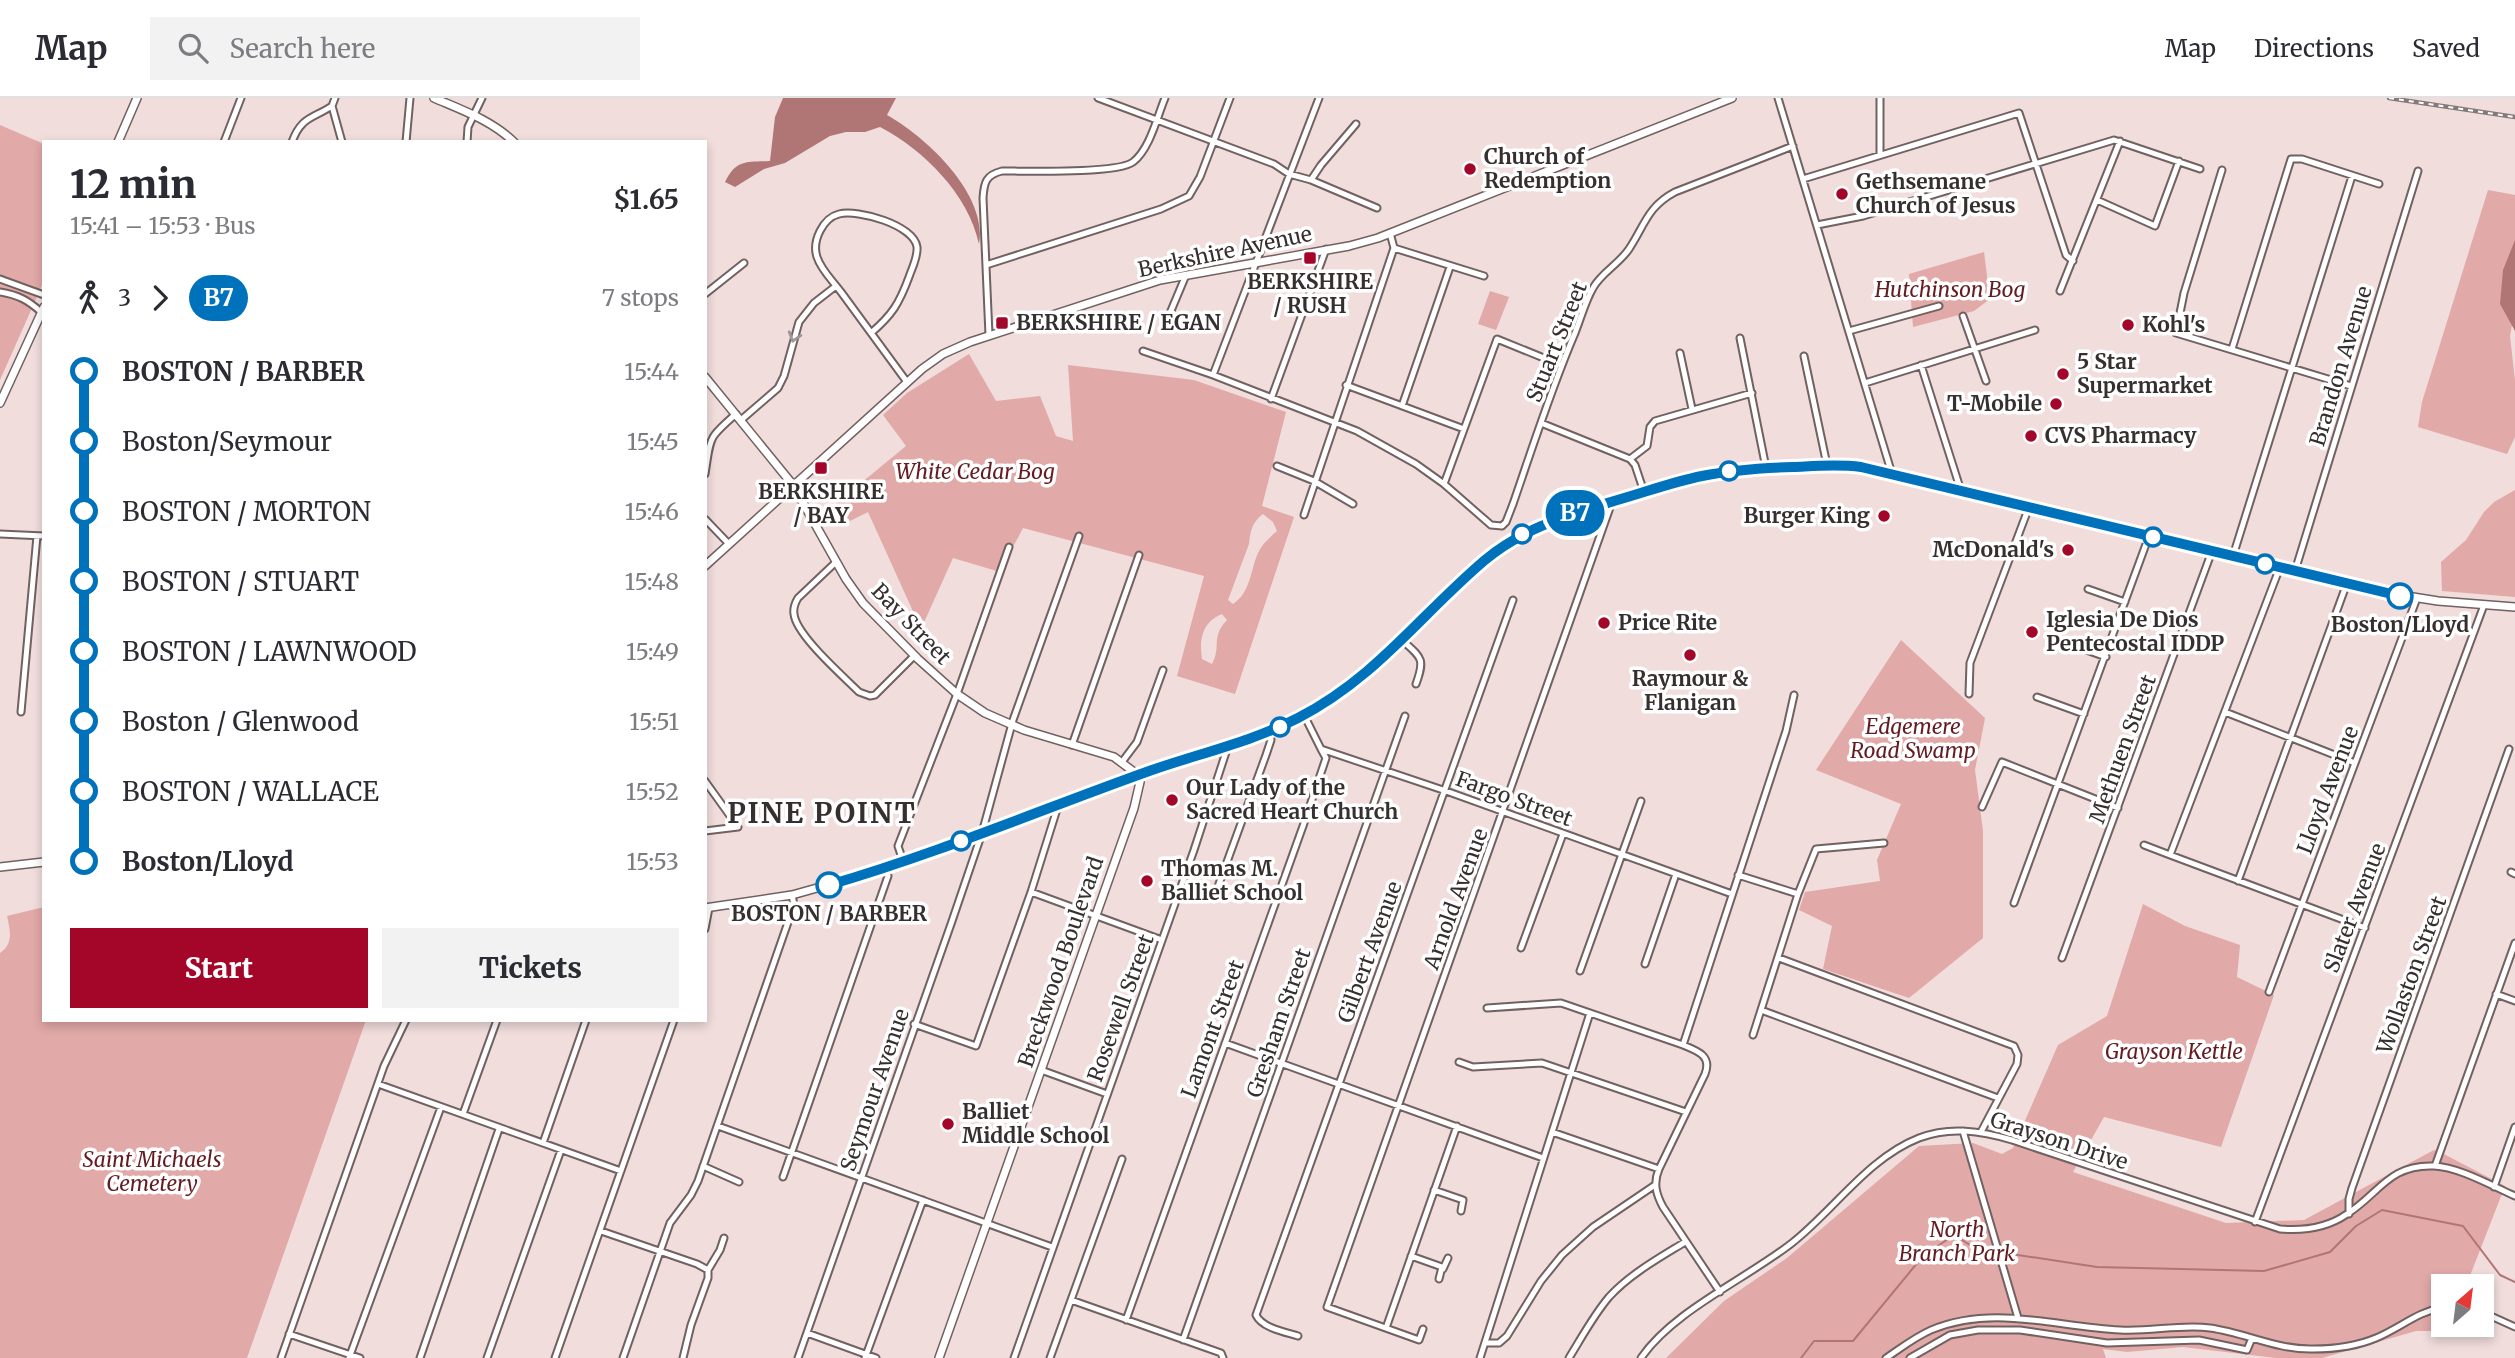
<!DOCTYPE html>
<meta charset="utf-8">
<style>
:root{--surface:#fff;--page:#f2f2f3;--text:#2b2b33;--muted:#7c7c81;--line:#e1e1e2;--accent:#a40629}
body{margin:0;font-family:Merriweather,serif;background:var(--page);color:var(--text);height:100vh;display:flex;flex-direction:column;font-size:26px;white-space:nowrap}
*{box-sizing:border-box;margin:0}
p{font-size:23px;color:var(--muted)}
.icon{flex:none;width:38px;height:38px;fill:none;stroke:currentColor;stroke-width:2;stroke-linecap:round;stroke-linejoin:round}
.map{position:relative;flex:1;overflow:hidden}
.panel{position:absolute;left:42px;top:42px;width:665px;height:882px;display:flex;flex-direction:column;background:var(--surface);border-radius:0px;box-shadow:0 4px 10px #0003}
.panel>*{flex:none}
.badge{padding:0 14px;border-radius:23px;font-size:24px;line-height:46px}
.needle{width:46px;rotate:28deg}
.buttons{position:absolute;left:2431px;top:1176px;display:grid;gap:14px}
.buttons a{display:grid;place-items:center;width:63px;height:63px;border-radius:0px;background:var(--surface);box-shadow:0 4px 10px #0003;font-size:35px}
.map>.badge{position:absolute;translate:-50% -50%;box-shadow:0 0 0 4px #fff}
.legs{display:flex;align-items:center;gap:10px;height:77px;padding:0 28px;font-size:23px}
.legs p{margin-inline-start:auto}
.overview{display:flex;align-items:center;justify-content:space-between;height:119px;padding:0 28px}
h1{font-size:38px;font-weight:800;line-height:52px}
.button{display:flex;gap:14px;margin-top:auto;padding:14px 28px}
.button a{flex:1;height:80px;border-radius:0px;background:var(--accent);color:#fff;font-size:28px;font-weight:800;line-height:80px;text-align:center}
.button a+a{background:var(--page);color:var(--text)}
ul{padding:0 28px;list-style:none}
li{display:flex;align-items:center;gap:24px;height:70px;font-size:26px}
li i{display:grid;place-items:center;width:10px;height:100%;margin:0 9px;background:currentColor}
li i::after{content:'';width:18px;height:18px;margin:-9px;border:5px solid;border-radius:50%;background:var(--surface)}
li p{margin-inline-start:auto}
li:first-child i{background:linear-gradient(#0000 50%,currentColor 0)}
li:last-child i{background:linear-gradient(currentColor 50%,#0000 0)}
header{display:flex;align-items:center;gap:42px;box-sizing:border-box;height:98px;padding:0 35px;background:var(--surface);border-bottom:2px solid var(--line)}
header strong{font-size:33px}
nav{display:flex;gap:38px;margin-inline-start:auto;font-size:24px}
.search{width:490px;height:63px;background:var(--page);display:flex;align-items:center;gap:18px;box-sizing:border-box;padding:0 24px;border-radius:0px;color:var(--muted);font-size:26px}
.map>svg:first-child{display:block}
.green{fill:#e1a9a8;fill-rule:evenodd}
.water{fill:#b07676}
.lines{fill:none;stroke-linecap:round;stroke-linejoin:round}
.stream{stroke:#b07676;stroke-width:2}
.minor-casing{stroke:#716160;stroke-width:9}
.major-casing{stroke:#716160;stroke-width:10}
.minor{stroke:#fff;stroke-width:5}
.major{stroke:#fff;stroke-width:7}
.rail-casing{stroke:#857979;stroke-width:4.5}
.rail{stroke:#fff;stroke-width:2;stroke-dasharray:5;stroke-linecap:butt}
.oneway{stroke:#9a9797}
.line-1-casing{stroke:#fff;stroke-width:16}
.line-1{stroke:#0072bc;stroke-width:10}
.poi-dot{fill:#a40629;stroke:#fff;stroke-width:2.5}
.stop-1-dot{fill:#fff;stroke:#0072bc;stroke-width:3.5}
.labels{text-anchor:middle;stroke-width:7;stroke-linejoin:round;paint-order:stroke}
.poi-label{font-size:21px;font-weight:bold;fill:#362f2f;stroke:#fff;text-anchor:start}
.street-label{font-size:21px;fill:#362f2f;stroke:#fff}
.park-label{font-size:21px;font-style:italic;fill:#641c22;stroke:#fff}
.stop-label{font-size:21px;font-weight:bold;fill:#362f2f;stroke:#fff}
.district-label{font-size:28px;font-weight:bold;letter-spacing:2px;fill:#362f2f;stroke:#fff}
</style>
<header>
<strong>Map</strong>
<div class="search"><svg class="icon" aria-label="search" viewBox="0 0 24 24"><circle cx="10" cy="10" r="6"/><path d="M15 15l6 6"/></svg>Search here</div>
<nav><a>Map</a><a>Directions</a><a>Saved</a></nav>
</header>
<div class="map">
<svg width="2515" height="1260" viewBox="0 0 2515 1260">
<rect width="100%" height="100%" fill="#f0dddc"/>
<path class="green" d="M0,27L44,46V183L0,282Z
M2488,92L2515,97V212L2510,238L2515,282V339L2507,356L2418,329L2422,304Z
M1984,154L1990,201L1974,213L1913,229L1909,176Z
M1490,193L1509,199L1496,232L1478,226Z
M969,256L996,303L1040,298L1056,338L1073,343L1068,267L1194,282L1286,314L1262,408L1294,419L1235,596L1177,578L1204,478L1023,430L1000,474L953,460L921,531L868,414L838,429L832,409L906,348L883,317L907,295ZM1263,416L1273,424L1277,433C1270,439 1262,446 1258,455C1250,473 1251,494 1233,506L1228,502L1249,446C1250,434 1252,424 1263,416ZM1222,516L1227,522C1210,540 1222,548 1212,566L1202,561C1199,542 1202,524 1222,516Z
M2515,392V499L2442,493L2441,464L2466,442L2484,414L2494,404Z
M1901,542L1985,620L1975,672L1983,733V840L1909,900L1823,871L1832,828L1799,812L1805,794L1880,783L1877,762L1901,706L1816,672Z
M2143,806L2185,828L2240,847L2237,879L2274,897L2221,1049L2104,1019L2073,1074L2226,1125L2304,1122L2434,1052L2438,1053L2505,1088L2466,1188H2443V1227H2451L2448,1233H2416L2322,1260H2276L2183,1249L2127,1254L2103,1251L2106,1260H1666L1724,1203L1787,1160L1919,1048L1973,1045L2002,1056L2013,1050L2058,947L2107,918Z
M44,809V922H366L247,1260H0V855C14,846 10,832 7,818Z"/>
<path class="water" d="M783,0H896L887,17C926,39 988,96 979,146C968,96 924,52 880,29L865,34H846L830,38L785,65L764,71L735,89L725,84C736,61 747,64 770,63L775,19Z
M2515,142V233L2500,206L2503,172Z"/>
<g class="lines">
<path class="stream" d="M2005,1155L2097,1169L2264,1173L2330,1154L2356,1128L2382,1112L2463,1128L2500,1177L2515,1184
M1801,1260L1814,1243H1853L1923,1158L1954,1137L1989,1159L1995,1157"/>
<g class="minor-casing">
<path id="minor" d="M335,0L332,8L342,44
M1098,0L1274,66L1289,76L1311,82L1377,110
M1778,0L1892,376
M224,44L241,0
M292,44C301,19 312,21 332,8
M406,44L410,0
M467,44L468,29L482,0
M1880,56V0
M2222,72L2184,195L2176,235L2351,288
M1803,81L2019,15L2066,157L2073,163
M1311,82L1321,67L1356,26
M2097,102L2155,128L2179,63
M1817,127L1863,118L2114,42L2200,71
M1390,135L1394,150L1484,178
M986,167L1161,111L1189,98L1200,79L1230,0
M0,181L44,197
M2060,193L2120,43
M0,194C18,197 28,202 41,214
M705,196L744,165
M1963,218L1986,283
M1165,227L1186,177
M1849,233L1939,208
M871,235C892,217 899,206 909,179C912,170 918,159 917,149C914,127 858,111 839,116C831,118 824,125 820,133C816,141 814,150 817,159C821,172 833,183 841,194C863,224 885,254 907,284
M989,237L983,100C984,84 986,77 1002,73C1026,73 1117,76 1133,64C1150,51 1157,19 1165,0
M1740,240L1766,370
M2232,251L2291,61H2302L2379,86
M1143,253L1213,277L1357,333L1416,366L1444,386L1491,427L1502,428L1506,424L1513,406C1533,348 1551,291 1575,235C1581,220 1585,204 1593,190C1601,175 1619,166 1629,151C1645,127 1647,109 1675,94L1793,48
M1680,255L1692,311
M1804,258L1827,367
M1921,267L1961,393
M1213,277L1319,0
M1865,285L2035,232
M1346,287L1464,331
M1271,301L1326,151
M1402,308L1450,169
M741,322L778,290L784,278L799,224L814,205L836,188
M1541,325L1630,361
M1277,368L1314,383L1353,406
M705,376C711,339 707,341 736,316
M1444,386L1497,241L1561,267
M1644,394L1635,367L1630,361L1647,348L1650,329L1655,323L1752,295
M1304,417L1394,150
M705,421L729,446
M0,436L44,438
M2233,458L2352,78
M836,464L798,500C795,505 793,510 794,516C796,537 843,578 859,594L870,598L875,597L914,558
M2280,469L2170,757L2365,830
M2295,473L2418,73
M2088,491L2125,504
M1403,543C1422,560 1425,561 1416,586
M2075,548L2106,559
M1969,596L1970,565L2029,409
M2037,599L2084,616
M21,614L37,438
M2225,614L2355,665
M1304,617L1321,651L1446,693L1732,796
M1072,647L1139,457
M1122,664L1137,644L1163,572
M705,683L738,729L705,733
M1982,709L2002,664L2118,710
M2144,747L2170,757
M903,763L898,748L957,596L1009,449
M2511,774L2515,776
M1738,777L1798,796
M2238,783L2347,485
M1031,794L1162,842
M1216,794L1266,657L1271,642L1269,633
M2014,805L2149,438
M705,831L709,810
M1521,850L1563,736
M1779,860L2014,948L2018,957L2017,966L1981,1034
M2062,860L2212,453
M1645,866L1676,776
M1580,873L1641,703
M2269,894L2417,500
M2496,896L2515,903
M1487,910L1561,905L1683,947C1698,953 1712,958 1705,976L1659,1071C1653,1085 1656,1096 1663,1109L1720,1194
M1761,912L1998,1000
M914,926L976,948L1031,794L1058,708
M1753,937L1798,796L1816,751L1884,745
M1225,945L1543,1060
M1683,947L1786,633L1794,597
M1459,964L1473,969L1542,965L1686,1014
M1041,972L1107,996
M378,986L621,1073
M463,1016L497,922
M718,1028L1052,1149
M1963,1033L2018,1220
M1552,1034L1659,1071
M543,1045L586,922
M703,1068L739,1084
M2435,1068L2515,845
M783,1079L888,778L885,769
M2494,1089L2515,1029
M1434,1092L1463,1102L1461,1113
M2349,1116V1101L2352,1090L2509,651
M2255,1124L2484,507
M601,1133L697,1166L708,1172
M1411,1158L1442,1169L1439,1181
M1443,1171L1448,1160
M1071,1202L1221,1255L1223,1260
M2482,1214L2515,1229
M1126,1222L1303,728L1326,660L1321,651
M1386,1230L1457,1028
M1423,1231L1419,1242L1327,1209L1612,404
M807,1235L876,1260
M289,1236L360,1260
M1298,1238C1285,1234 1262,1230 1256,1217L1513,502
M1183,1242L1405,618
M1485,1245H1499L1507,1238L1541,1183L1562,1157L1593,1129L1655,1087
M281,1260L384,968L406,922
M349,1260L441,1009
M420,1260L499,1031
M487,1260L561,1052
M555,1260L674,922
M623,1260L670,1125L691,1097L698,1083L794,807L792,797
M683,1260L691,1227L708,1180V1172L720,1152L724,1140
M798,1260L951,826L982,735L1013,622L1079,438
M865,1260L923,1102
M1014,1260L1194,752L1228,648
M1050,1260L1122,1061
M1480,1260L1590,915
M1569,1260C1582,1239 1593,1218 1609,1199C1630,1176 1659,1160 1685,1144
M1641,1260C1673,1213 1746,1181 1792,1145C1834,1112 1868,1060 1919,1040C1950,1028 1981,1033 2012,1042L2280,1131C2304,1133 2327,1130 2347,1116C2379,1096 2389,1066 2434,1068C2459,1069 2492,1088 2515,1098
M1886,1260C1901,1250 1915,1239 1931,1232C1993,1206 2056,1229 2120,1232C2150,1234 2180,1226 2210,1230C2246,1235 2277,1252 2313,1251C2334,1251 2357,1248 2376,1240C2400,1230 2417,1214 2443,1209
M1910,1260L1950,1237L1978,1232H2020L2107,1245L2199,1242L2247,1252L2252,1240"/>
</g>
<g class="major-casing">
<path id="major" d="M434,0C462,12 491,22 514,44
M118,44L137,0
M705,279L793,387L846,481L863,505L918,561L957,596L985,615L1024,632L1114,659L1138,677
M0,305L44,209
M705,468L922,271L943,256L970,244L1160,182L1349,148L1378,140L1732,0
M0,769L44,764
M705,810L792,797L842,783L1279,629L1320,607L1365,576L1404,541L1483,464L1517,439L1549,424L1692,380L1722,374L1827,367L1861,369L2394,496L2438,503L2515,509
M939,1260L1134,710L1140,684L1138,677"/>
</g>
<use href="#minor" class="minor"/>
<use href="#major" class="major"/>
<g class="rail-casing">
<path id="rail" d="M2389,0L2515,19"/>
</g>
<use href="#rail" class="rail"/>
</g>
<defs><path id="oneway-chevron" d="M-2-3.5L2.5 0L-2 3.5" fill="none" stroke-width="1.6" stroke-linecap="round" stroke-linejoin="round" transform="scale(1.75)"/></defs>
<use class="oneway" href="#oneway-chevron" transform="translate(794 239) rotate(107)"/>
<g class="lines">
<g class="line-1-casing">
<path id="line-1" d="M829,787C939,755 1045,710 1152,672C1201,655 1251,644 1298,620C1376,580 1420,517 1485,462C1523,430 1567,418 1614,403C1643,395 1672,384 1702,378C1732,372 1762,370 1793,369C1816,368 1838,366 1861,369L2400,498"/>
</g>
<use href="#line-1" class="line-1"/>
</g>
<g class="poi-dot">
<circle cx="1470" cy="71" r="7"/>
<circle cx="1842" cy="96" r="7"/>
<rect x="1303" y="153" width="14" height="14" rx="3.5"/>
<rect x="995" y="218" width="14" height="14" rx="3.5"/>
<circle cx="2128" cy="227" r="7"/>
<circle cx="2063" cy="276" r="7"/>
<circle cx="2056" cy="306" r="7"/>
<circle cx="2031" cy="338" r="7"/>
<rect x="814" y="363" width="14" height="14" rx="3.5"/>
<circle cx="1884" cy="418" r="7"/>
<circle cx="2068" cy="452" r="7"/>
<circle cx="1604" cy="525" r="7"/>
<circle cx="2032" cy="534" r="7"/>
<circle cx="1690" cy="557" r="7"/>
<circle cx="1172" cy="702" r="7"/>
<circle cx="1147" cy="783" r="7"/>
<circle cx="948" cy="1026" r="7"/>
</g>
<g class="stop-1-dot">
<circle cx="1729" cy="373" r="9"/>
<circle cx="1522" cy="436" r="9"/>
<circle cx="2153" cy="439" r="9"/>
<circle cx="2265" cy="466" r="9"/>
<circle cx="2400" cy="498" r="12"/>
<circle cx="1280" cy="629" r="9"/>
<circle cx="961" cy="743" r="9"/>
<circle cx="829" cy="787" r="12"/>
</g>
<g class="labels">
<g class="poi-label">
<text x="1484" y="66">Church of<tspan x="1484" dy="24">Redemption</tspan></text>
<text x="1856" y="91">Gethsemane<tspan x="1856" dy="24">Church of Jesus</tspan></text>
<text x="1310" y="191" text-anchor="middle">BERKSHIRE<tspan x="1310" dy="24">/ RUSH</tspan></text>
<text x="1016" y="232">BERKSHIRE / EGAN</text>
<text x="2142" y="234">Kohl's</text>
<text x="2077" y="271">5 Star<tspan x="2077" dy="24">Supermarket</tspan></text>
<text x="2042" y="313" text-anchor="end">T-Mobile</text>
<text x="2045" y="345">CVS Pharmacy</text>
<text x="821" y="401" text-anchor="middle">BERKSHIRE<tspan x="821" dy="24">/ BAY</tspan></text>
<text x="1870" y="425" text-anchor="end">Burger King</text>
<text x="2054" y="459" text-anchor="end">McDonald's</text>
<text x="2046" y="529">Iglesia De Dios<tspan x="2046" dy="24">Pentecostal IDDP</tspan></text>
<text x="1618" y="532">Price Rite</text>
<text x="1690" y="588" text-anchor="middle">Raymour &amp;<tspan x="1690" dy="24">Flanigan</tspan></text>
<text x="1186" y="697">Our Lady of the<tspan x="1186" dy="24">Sacred Heart Church</tspan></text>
<text x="1161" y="778">Thomas M.<tspan x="1161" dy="24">Balliet School</tspan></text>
<text x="962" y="1021">Balliet<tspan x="962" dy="24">Middle School</tspan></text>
</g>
<g class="street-label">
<text transform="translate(1225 154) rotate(-12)" y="7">Berkshire Avenue</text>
<text transform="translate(1557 244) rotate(-68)" y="7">Stuart Street</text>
<text transform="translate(2341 268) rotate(-73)" y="7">Brandon Avenue</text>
<text transform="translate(911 526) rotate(46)" y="7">Bay Street</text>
<text transform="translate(2123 651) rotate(-70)" y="7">Methuen Street</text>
<text transform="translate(2328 692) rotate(-69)" y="7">Lloyd Avenue</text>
<text transform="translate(1514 701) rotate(20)" y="7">Fargo Street</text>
<text transform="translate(1456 801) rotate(-70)" y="7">Arnold Avenue</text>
<text transform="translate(2355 810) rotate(-69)" y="7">Slater Avenue</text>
<text transform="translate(1370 854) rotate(-70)" y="7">Gilbert Avenue</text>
<text transform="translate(1061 864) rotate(-71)" y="7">Breckwood Boulevard</text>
<text transform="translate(2412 877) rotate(-70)" y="7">Wollaston Street</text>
<text transform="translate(1121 910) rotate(-70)" y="7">Rosewell Street</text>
<text transform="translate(1279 925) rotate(-71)" y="7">Gresham Street</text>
<text transform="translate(1213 931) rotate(-70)" y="7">Lamont Street</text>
<text transform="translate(875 992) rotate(-71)" y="7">Seymour Avenue</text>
<text transform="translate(2059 1043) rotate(18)" y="7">Grayson Drive</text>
</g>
<g class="park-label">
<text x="1950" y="199">Hutchinson Bog</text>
<text x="975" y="381">White Cedar Bog</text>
<text x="1913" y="636">Edgemere<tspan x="1913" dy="24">Road Swamp</tspan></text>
<text x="2174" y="961">Grayson Kettle</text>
<text x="152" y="1069">Saint Michaels<tspan x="152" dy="24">Cemetery</tspan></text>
<text x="1957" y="1139">North<tspan x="1957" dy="24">Branch Park</tspan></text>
</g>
<g class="stop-label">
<text x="2400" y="534">Boston/Lloyd</text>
<text x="829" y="823">BOSTON / BARBER</text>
</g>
<g class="district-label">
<text x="822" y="725">PINE POINT</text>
</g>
</g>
</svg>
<div class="buttons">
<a><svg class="needle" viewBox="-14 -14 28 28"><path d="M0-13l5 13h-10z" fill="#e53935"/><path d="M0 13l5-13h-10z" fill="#7c7c81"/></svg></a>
</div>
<b class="badge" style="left:1575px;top:415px;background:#0072bc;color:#fff">B7</b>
<section class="panel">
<div class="overview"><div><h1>12 min</h1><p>15:41 – 15:53 · Bus</p></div><b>$1.65</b></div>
<div class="legs"><svg class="icon" aria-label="walk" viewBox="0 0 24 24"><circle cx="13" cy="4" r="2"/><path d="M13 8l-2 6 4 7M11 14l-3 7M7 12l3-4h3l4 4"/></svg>3<svg class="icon" aria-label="forward" viewBox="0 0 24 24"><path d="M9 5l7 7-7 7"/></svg><b class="badge" style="background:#0072bc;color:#fff">B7</b><p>7 stops</p></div>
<ul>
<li><i style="color:#0072bc"></i><b>BOSTON / BARBER</b><p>15:44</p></li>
<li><i style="color:#0072bc"></i><span>Boston/Seymour</span><p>15:45</p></li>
<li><i style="color:#0072bc"></i><span>BOSTON / MORTON</span><p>15:46</p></li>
<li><i style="color:#0072bc"></i><span>BOSTON / STUART</span><p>15:48</p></li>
<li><i style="color:#0072bc"></i><span>BOSTON / LAWNWOOD</span><p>15:49</p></li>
<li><i style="color:#0072bc"></i><span>Boston / Glenwood</span><p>15:51</p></li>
<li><i style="color:#0072bc"></i><span>BOSTON / WALLACE</span><p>15:52</p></li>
<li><i style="color:#0072bc"></i><b>Boston/Lloyd</b><p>15:53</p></li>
</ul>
<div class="button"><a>Start</a><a>Tickets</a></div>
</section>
</div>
